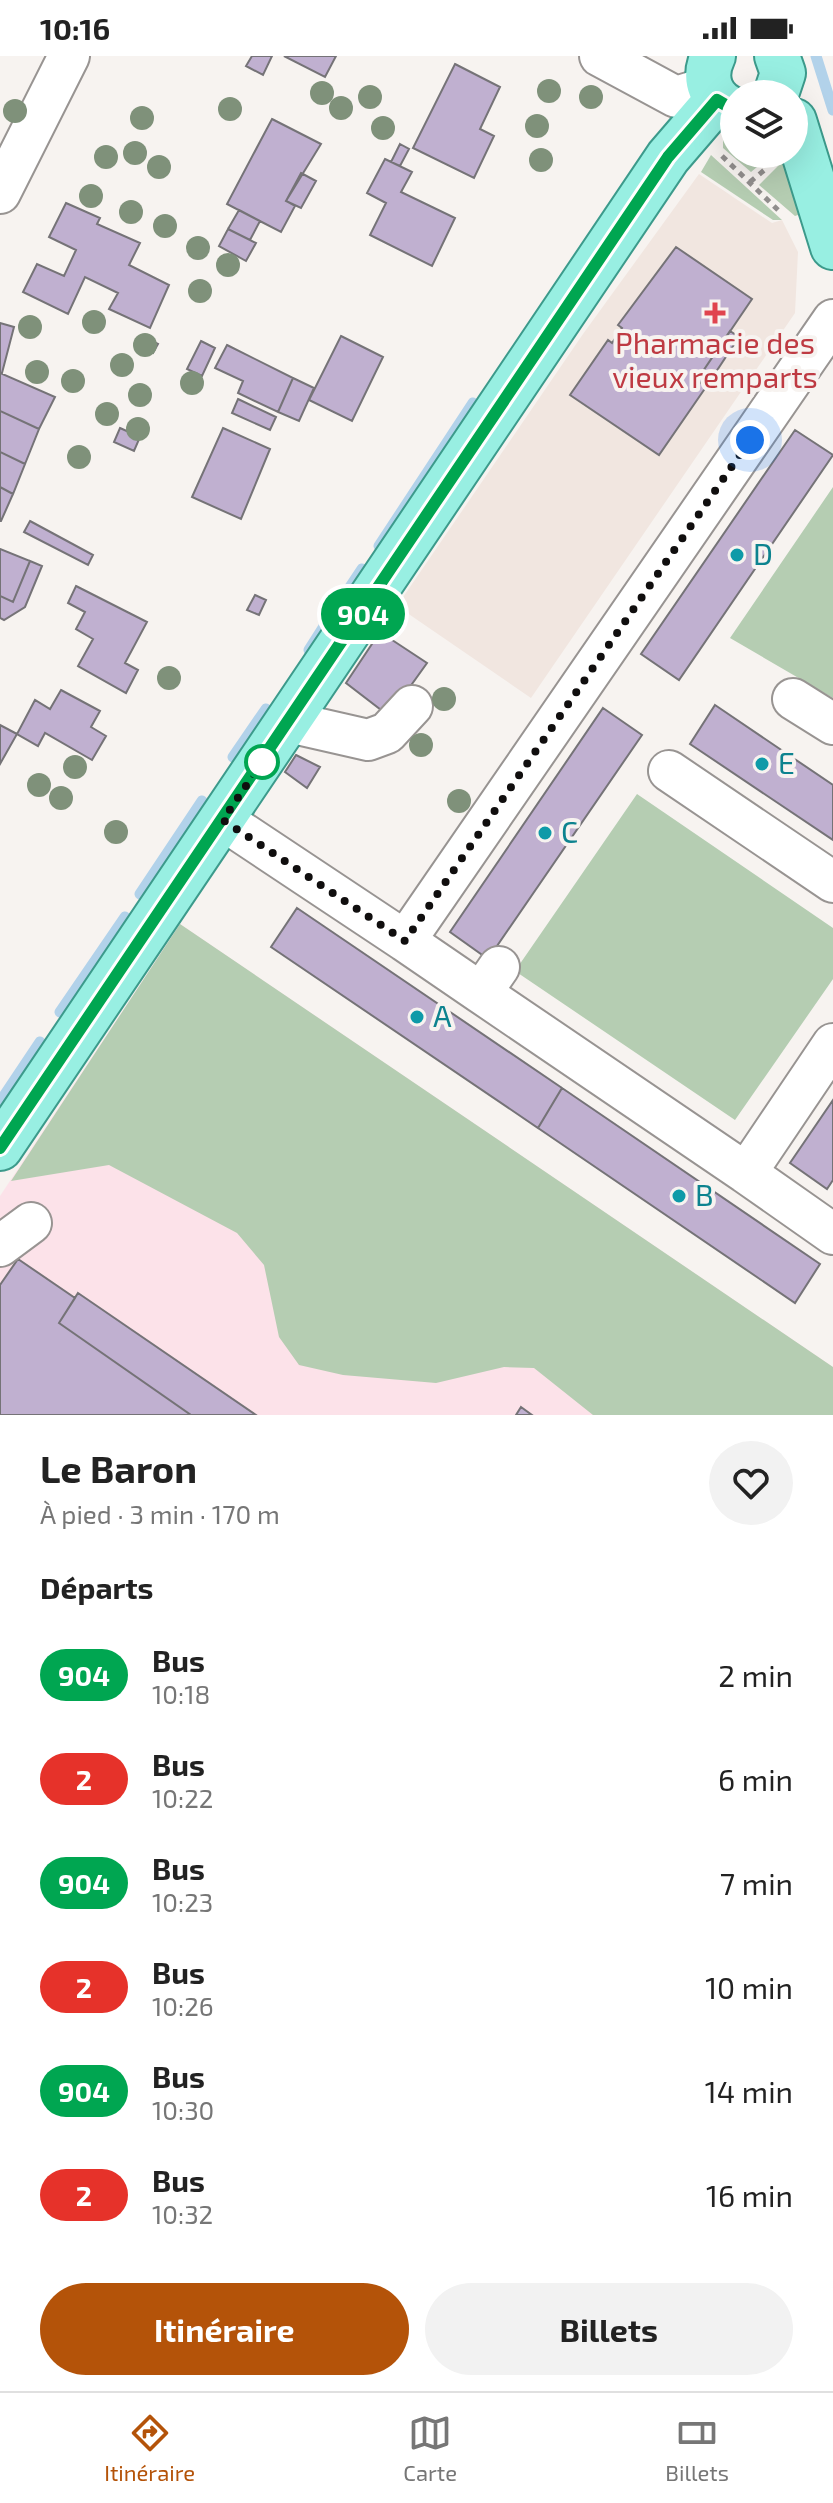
<!DOCTYPE html>
<html lang="fr">
<meta charset="utf-8">
<style>
:root{--surface:#fff;--page:#f2f2f2;--text:#222;--muted:#767676;--line:#e0e0e0;--accent:#b45309}
body{margin:0;font-family:"Exo 2",sans-serif;background:var(--page);color:var(--text);height:100vh;display:flex;flex-direction:column;font-size:30px;white-space:nowrap}
*{box-sizing:border-box;margin:0}
p{font-size:26px;color:var(--muted)}
.icon{flex:none;width:44px;height:44px;fill:none;stroke:currentColor;stroke-width:2;stroke-linecap:round;stroke-linejoin:round}
.map{position:relative;height:1359px;overflow:hidden}
.details{display:flex;flex-direction:column;background:var(--surface);flex:1}
.details>*{flex:none}
.badge{padding:0 16px;border-radius:26px;font-size:28px;line-height:52px}
.controls{position:absolute;left:720px;top:24px;display:grid;gap:16px}
.controls a{display:grid;place-items:center;width:88px;height:88px;border-radius:50%;background:var(--surface);box-shadow:0 8px 32px #0002;font-size:40px}
.you{position:absolute;width:40px;height:40px;margin:-20px;border:6px solid #fff;border-radius:50%;background:#1a73e8;box-shadow:0 0 0 12px #1a73e833}
.map>.badge{position:absolute;translate:-50% -50%;box-shadow:0 0 0 4px #fff}
h2{padding:0 40px;font-size:30px;line-height:72px}
.round{display:grid;place-items:center;flex:none;width:84px;height:84px;border-radius:42px;background:var(--page)}
.headline{display:flex;align-items:center;justify-content:space-between;height:136px;padding:0 40px}
h1{font-size:38px;font-weight:700;line-height:60px}
.button{display:flex;gap:16px;margin-top:auto;padding:16px 40px}
.button a{flex:1;height:92px;border-radius:48px;background:var(--accent);color:#fff;font-size:32px;font-weight:700;line-height:92px;text-align:center}
.button a+a{background:var(--page);color:var(--text)}
ul{padding:0;list-style:none}
li{display:flex;align-items:center;gap:24px;height:104px;padding:0 40px}
li div{flex:1}
li b{display:block;font-size:30px}
li em{font-style:normal}
li .badge{min-width:88px;font-weight:700;text-align:center}
.status{display:flex;justify-content:space-between;align-items:center;height:56px;padding:0 40px;background:var(--surface);direction:ltr}
.status svg{height:22px;fill:currentColor}
.dock{display:flex;justify-content:space-around;align-items:center;height:112px;border-top:2px solid var(--line);background:var(--surface);font-size:22px;color:var(--muted)}
.dock a{display:grid;justify-items:center;gap:4px}
.dock .active{color:var(--accent)}
.map>svg:first-child{display:block}
.built{fill:#f1e6e0}
.industrial{fill:#fce2e9}
.green{fill:#b5cdb2}
.lines{fill:none;stroke-linecap:round;stroke-linejoin:round}
.stream{stroke:#b2d2ea;stroke-width:11}
.building{fill:#c0b0d0;stroke:#757377;stroke-width:2}
.minor-casing{stroke:#989492;stroke-width:44}
.major-casing{stroke:#3c9a8b;stroke-width:48}
.path{stroke:#918e8d;stroke-width:5;stroke-dasharray:6 6;stroke-linecap:butt}
.minor{stroke:#fff;stroke-width:40}
.major{stroke:#98efe2;stroke-width:44}
.tree{fill:#7f917a}
.line-casing{stroke:#fff;stroke-width:18}
.line{stroke:#00a651;stroke-width:12}
.walk{stroke:#100e0e;stroke-width:8;stroke-dasharray:0 14.4}
.health-dot{fill:#e0444e;stroke:#f7f3f0;stroke-width:3}
.culture-dot{fill:#0f9aa8;stroke:#f7f3f0;stroke-width:3}
.stop-dot{fill:#fff;stroke:#00a651;stroke-width:4}
.labels{text-anchor:middle;stroke-width:8;stroke-linejoin:round;paint-order:stroke}
.health-label{font-size:30px;fill:#be3a42;stroke:#f7f3f0}
.culture-label{font-size:30px;fill:#0d838f;stroke:#f7f3f0;text-anchor:start}
</style>
<div class="status"><b>10:16</b><svg viewBox="0 0 49 12"><path d="M0 12V9h3v3zM5 12V6h3v6zM10 12V3h3v9zM15 12V0h3v12zM26 1h20v11H26zM47 4h2v5h-2z"/></svg></div>
<div class="map">
<svg width="833" height="1359" viewBox="0 0 833 1359">
<rect width="100%" height="100%" fill="#f7f3f0"/>
<path class="built" d="M699,118L772,167L782,164L798,196L795,257L531,642L397,550L583,278Z"/>
<path class="industrial" d="M180,868L833,1311V1359H0V1140Z"/>
<path class="green" d="M734,79V98H773L751,116L723,92V80Z
M711,99L782,164H773L701,116Z
M789,99L807,156L795,160L759,129Z
M833,431V642L730,582Z
M637,738L833,872V923L735,1064L515,915Z
M180,868L833,1311V1359H593L534,1312L504,1311L436,1327L343,1319L299,1309L279,1281L264,1209L237,1177L109,1109L11,1125Z"/>
<g class="lines">
<path class="stream" d="M816,0L833,54
M379,490L473,347
M346,537L362,513
M309,594L330,561
M233,701L266,653
M140,838L202,745
M60,956L125,861
M0,1046L40,986"/>
</g>
<path class="building" d="M252,0H272L263,19L246,10Z
M284,0H336L325,21Z
M455,8L500,31L480,73L494,80L474,122L413,92Z
M272,63L321,88L286,145L295,150L281,176L227,148Z
M400,88L409,93L400,110L391,106Z
M385,103L412,116L401,136L455,162L432,210L370,179L386,147L367,137Z
M301,117L316,125L301,152L286,145Z
M66,147L100,162L97,168L140,187L129,209L169,229L150,272L109,253L118,237L85,221L68,258L23,236L37,208L64,220L76,194L49,181Z
M239,154L260,165L250,184L228,173Z
M228,173L256,187L246,205L219,190Z
M676,191L752,243L697,324L706,331L659,399L570,339L608,284L612,287L622,272L618,269Z
M0,267L14,271L2,317H0Z
M730,275L739,281L706,331L697,324Z
M341,280L383,301L352,365L309,344Z
M150,284L158,288L153,297L147,294Z
M201,285L215,292L202,320L187,313Z
M227,289L293,322L278,356L238,337L243,325L215,312Z
M0,317L55,341L39,373L0,355Z
M293,322L314,332L299,365L278,356Z
M238,343L276,361L270,374L232,357Z
M0,355L39,373L25,408L0,396Z
M120,372L140,381L134,395L114,386Z
M223,372L270,393L241,463L192,441Z
M795,374L833,399L679,624L641,598Z
M0,396L25,408L13,438L0,431Z
M0,431L13,438L1,465H0Z
M30,465L93,499L88,509L24,476Z
M0,493L30,505L13,546L0,540Z
M30,505L42,510L25,551L4,564L0,562V540L13,546Z
M76,530L147,566L125,607L138,614L126,637L78,610L93,583L76,573L85,556L68,547Z
M255,539L266,544L259,559L247,554Z
M380,576L427,607L389,660L346,627Z
M61,634L100,655L91,671L106,680L92,704L45,677L38,690L17,678L35,644L50,653Z
M715,649L833,729V784L690,688Z
M603,652L642,679L488,903L450,876Z
M0,669L17,678L0,708Z
M296,699L320,711L307,732L285,716Z
M297,852L562,1032L538,1072L271,891Z
M562,1032L820,1208L795,1247L538,1072Z
M833,1044V1124L827,1133L790,1107Z
M18,1203L75,1242L59,1267L191,1359H0V1229Z
M78,1237L256,1359H191L59,1267Z
M521,1351L532,1359H516Z"/>
<g class="lines">
<g class="minor-casing">
<path id="minor" d="M600,0L676,41L709,31
M0,137L69,0
M793,643L833,668
M289,666L368,684L387,677L412,650
M669,715L833,826
M223,764L405,885
M499,911L481,937L746,1117L833,988
M481,937L405,885L833,264
M746,1117L833,1178
M0,1190L31,1167"/>
</g>
<g class="major-casing">
<path id="major" d="M713,0C702,23 711,45 734,54
M776,38L783,17L777,0
M794,65L833,191
M0,1092L668,101L717,44"/>
</g>
<path class="path" d="M722,100L778,154
M750,126L768,111"/>
<use href="#minor" class="minor"/>
<use href="#major" class="major"/>
</g>
<g class="tree">
<circle cx="549" cy="35" r="12"/>
<circle cx="322" cy="37" r="12"/>
<circle cx="370" cy="41" r="12"/>
<circle cx="591" cy="41" r="12"/>
<circle cx="341" cy="52" r="12"/>
<circle cx="230" cy="53" r="12"/>
<circle cx="15" cy="55" r="12"/>
<circle cx="142" cy="62" r="12"/>
<circle cx="537" cy="70" r="12"/>
<circle cx="383" cy="72" r="12"/>
<circle cx="135" cy="97" r="12"/>
<circle cx="106" cy="101" r="12"/>
<circle cx="541" cy="104" r="12"/>
<circle cx="159" cy="111" r="12"/>
<circle cx="91" cy="140" r="12"/>
<circle cx="131" cy="156" r="12"/>
<circle cx="165" cy="170" r="12"/>
<circle cx="198" cy="192" r="12"/>
<circle cx="228" cy="209" r="12"/>
<circle cx="200" cy="235" r="12"/>
<circle cx="94" cy="266" r="12"/>
<circle cx="30" cy="271" r="12"/>
<circle cx="145" cy="289" r="12"/>
<circle cx="122" cy="309" r="12"/>
<circle cx="37" cy="316" r="12"/>
<circle cx="73" cy="325" r="12"/>
<circle cx="192" cy="327" r="12"/>
<circle cx="140" cy="339" r="12"/>
<circle cx="107" cy="358" r="12"/>
<circle cx="138" cy="373" r="12"/>
<circle cx="79" cy="401" r="12"/>
<circle cx="169" cy="622" r="12"/>
<circle cx="444" cy="643" r="12"/>
<circle cx="421" cy="689" r="12"/>
<circle cx="75" cy="711" r="12"/>
<circle cx="39" cy="729" r="12"/>
<circle cx="61" cy="742" r="12"/>
<circle cx="459" cy="745" r="12"/>
<circle cx="116" cy="776" r="12"/>
</g>
<g class="lines">
<g class="line-casing">
<path id="line" d="M0,1092L668,101L717,44L734,54"/>
</g>
<use href="#line" class="line"/>
<path class="walk" d="M262,706L223,764L405,885L750,384"/>
</g>
<path class="health-dot" d="M711 245h8v8h8v8h-8v8h-8v-8h-8v-8h8z"/>
<g class="culture-dot">
<circle cx="737" cy="499" r="8"/>
<circle cx="762" cy="708" r="8"/>
<circle cx="545" cy="777" r="8"/>
<circle cx="417" cy="961" r="8"/>
<circle cx="679" cy="1140" r="8"/>
</g>
<circle class="stop-dot" cx="262" cy="706" r="16"/>
<g class="labels">
<g class="health-label">
<text x="715" y="298">Pharmacie des<tspan x="715" dy="34">vieux remparts</tspan></text>
</g>
<g class="culture-label">
<text x="753" y="509">D</text>
<text x="778" y="718">E</text>
<text x="561" y="787">C</text>
<text x="433" y="971">A</text>
<text x="695" y="1150">B</text>
</g>
</g>
</svg>
<div class="controls">
<a><svg class="icon" aria-label="layers" viewBox="0 0 24 24"><path d="M12 4l9 5-9 5-9-5zM3 14l9 5 9-5"/></svg></a>
</div>
<div class="you" style="left:750px;top:384px"></div>
<b class="badge" style="left:363px;top:558px;background:#00a651;color:#fff">904</b>
</div>
<section class="details">
<div class="headline"><div><h1>Le Baron</h1><p>À pied · 3 min · 170 m</p></div><a class="round"><svg class="icon" aria-label="heart" viewBox="0 0 24 24"><path d="M12 20l-8-8c-3-5 5-10 8-4 3-6 11-1 8 4z"/></svg></a></div>
<h2>Départs</h2>
<ul>
<li><span class="badge" style="background:#00a651;color:#fff">904</span><div><b>Bus</b><p>10:18</p></div><em>2 min</em></li>
<li><span class="badge" style="background:#e6322a;color:#fff">2</span><div><b>Bus</b><p>10:22</p></div><em>6 min</em></li>
<li><span class="badge" style="background:#00a651;color:#fff">904</span><div><b>Bus</b><p>10:23</p></div><em>7 min</em></li>
<li><span class="badge" style="background:#e6322a;color:#fff">2</span><div><b>Bus</b><p>10:26</p></div><em>10 min</em></li>
<li><span class="badge" style="background:#00a651;color:#fff">904</span><div><b>Bus</b><p>10:30</p></div><em>14 min</em></li>
<li><span class="badge" style="background:#e6322a;color:#fff">2</span><div><b>Bus</b><p>10:32</p></div><em>16 min</em></li>
</ul>
<div class="button"><a>Itinéraire</a><a>Billets</a></div>
</section>
<nav class="dock">
<a class="active"><svg class="icon" aria-label="directions" viewBox="0 0 24 24"><path d="M12 3l9 9-9 9-9-9zM9 14v-3h6M13 9l2 2-2 2"/></svg>Itinéraire</a>
<a><svg class="icon" aria-label="map" viewBox="0 0 24 24"><path d="M3 6l6-2 6 2 6-2v14l-6 2-6-2-6 2zM9 4v14M15 6v14"/></svg>Carte</a>
<a><svg class="icon" aria-label="tickets" viewBox="0 0 24 24"><path d="M3 7h18v10H3zM15 7v10"/></svg>Billets</a>
</nav>
